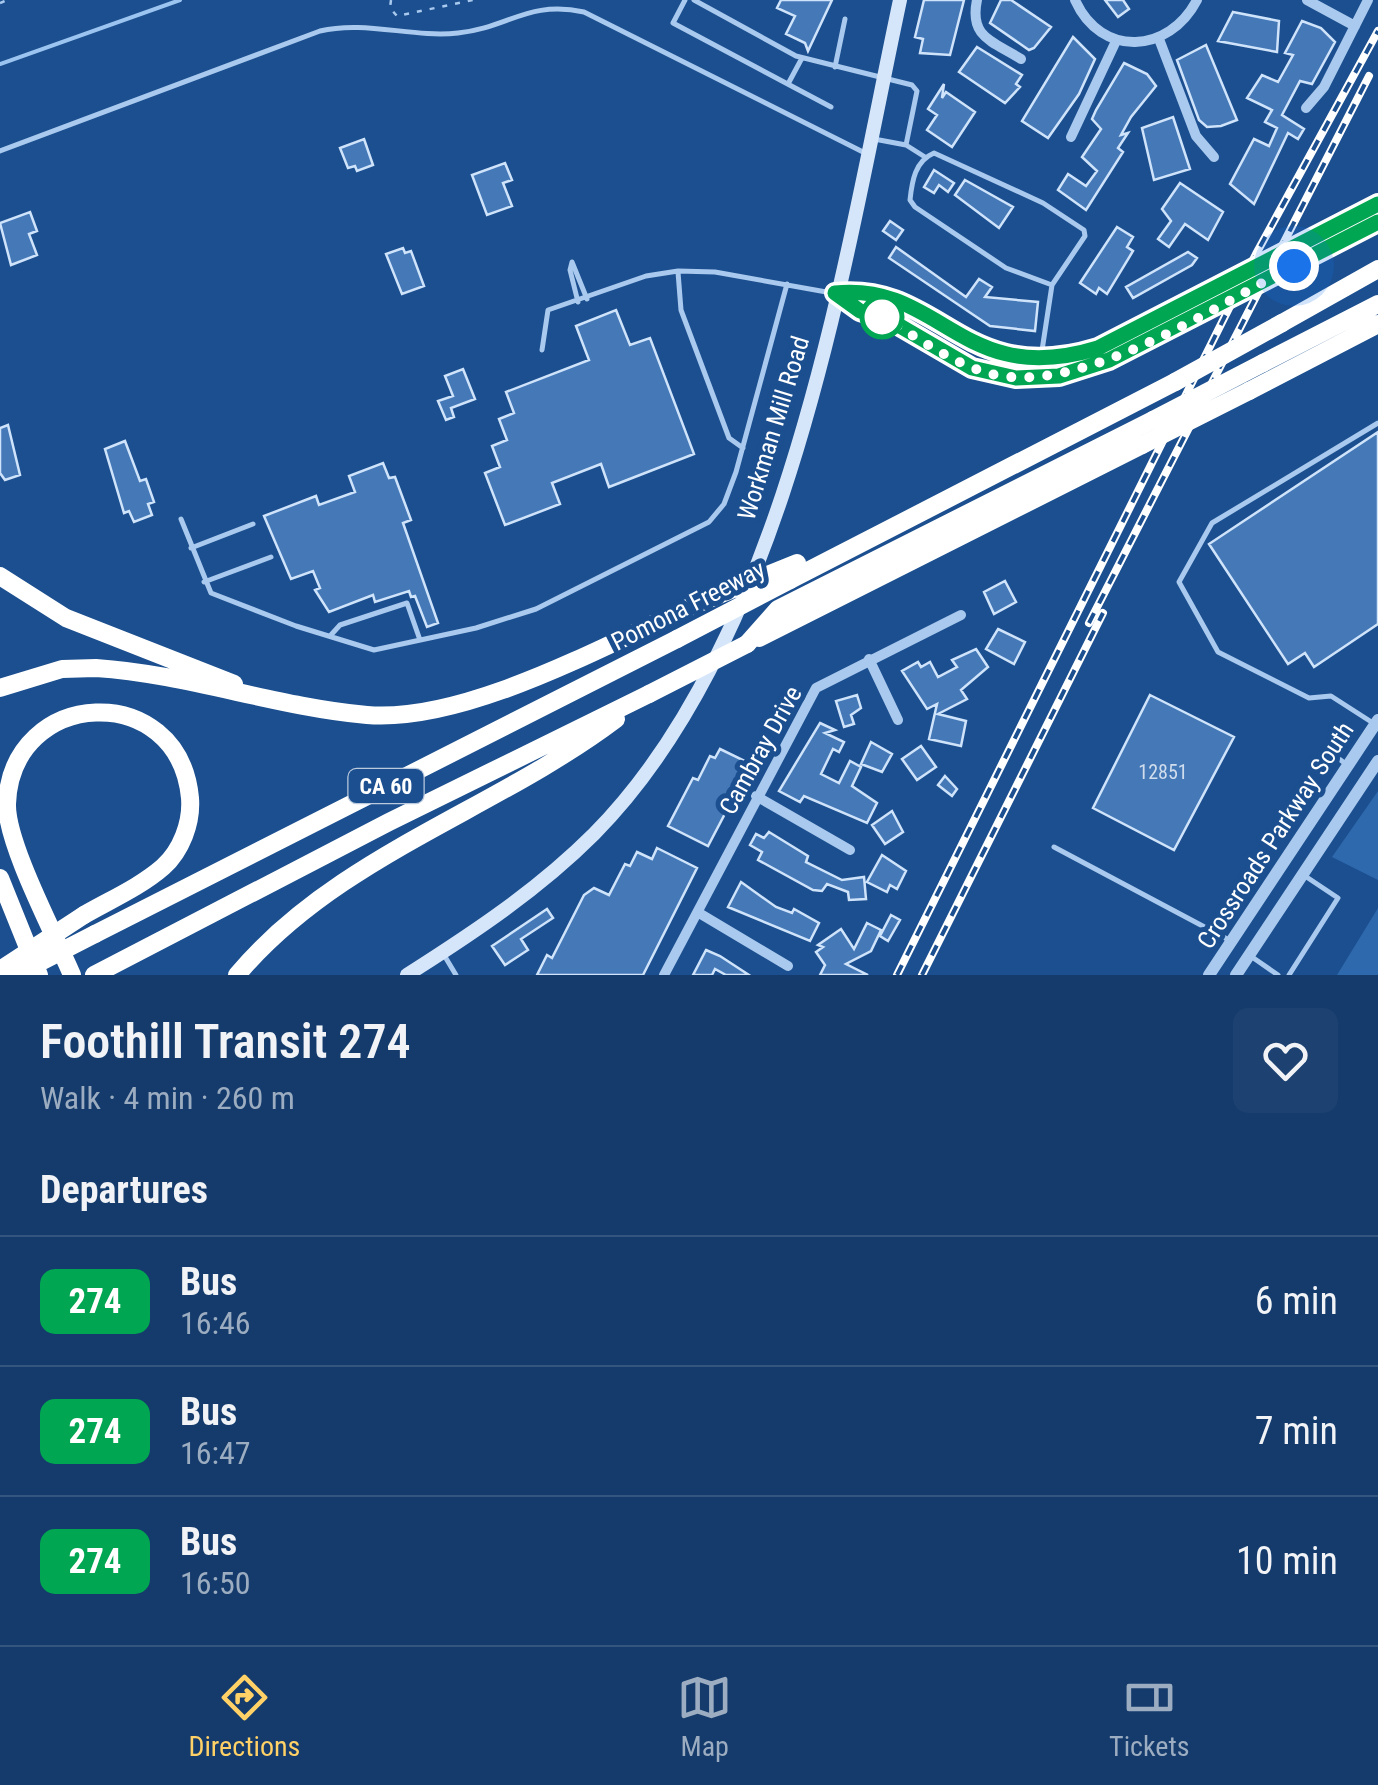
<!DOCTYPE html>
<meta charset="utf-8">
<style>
:root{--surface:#143b6b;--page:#1d4271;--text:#f1f3f6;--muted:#9dadc1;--line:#33557e;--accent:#ffd166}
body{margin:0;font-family:"Roboto Condensed",sans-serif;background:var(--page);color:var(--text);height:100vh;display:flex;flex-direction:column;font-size:38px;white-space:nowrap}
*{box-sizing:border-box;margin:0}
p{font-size:32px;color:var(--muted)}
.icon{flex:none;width:55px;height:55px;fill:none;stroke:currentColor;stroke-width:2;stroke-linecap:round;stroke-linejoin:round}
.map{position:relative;height:975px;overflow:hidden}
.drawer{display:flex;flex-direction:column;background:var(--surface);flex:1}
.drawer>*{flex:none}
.badge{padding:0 20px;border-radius:15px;font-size:35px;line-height:65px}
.you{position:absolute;width:50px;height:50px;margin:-25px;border:8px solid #fff;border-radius:50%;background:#1a73e8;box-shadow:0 0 0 15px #1a73e833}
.map>.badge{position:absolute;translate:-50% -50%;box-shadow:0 0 0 5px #fff}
h2{padding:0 40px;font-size:38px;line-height:90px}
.round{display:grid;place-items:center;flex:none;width:105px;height:105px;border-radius:15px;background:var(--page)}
.overview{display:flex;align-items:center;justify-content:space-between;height:170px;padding:0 40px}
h1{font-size:48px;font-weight:600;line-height:75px}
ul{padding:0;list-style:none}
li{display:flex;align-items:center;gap:30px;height:130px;padding:0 40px;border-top:2px solid var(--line)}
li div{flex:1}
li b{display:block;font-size:38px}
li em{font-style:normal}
li .badge{min-width:110px;font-weight:700;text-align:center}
.tabs{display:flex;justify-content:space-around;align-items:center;height:140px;border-top:2px solid var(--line);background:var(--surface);font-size:28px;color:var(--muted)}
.tabs a{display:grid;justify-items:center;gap:5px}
.tabs .on{color:var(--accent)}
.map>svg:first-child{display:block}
.green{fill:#2e69ad}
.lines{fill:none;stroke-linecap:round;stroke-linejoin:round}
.stream{stroke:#9cc4f0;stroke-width:4}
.building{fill:#4478b7;stroke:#cfe3fa;stroke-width:2.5}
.path{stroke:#a9c9ee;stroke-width:2.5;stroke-dasharray:5 8;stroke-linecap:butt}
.service{stroke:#a9c9ee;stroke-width:5}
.minor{stroke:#a9c9ee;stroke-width:10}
.tertiary{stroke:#a9c9ee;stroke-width:12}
.secondary{stroke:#d6e6fa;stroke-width:14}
.motorway{stroke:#fff;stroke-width:18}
.rail-casing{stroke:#fff;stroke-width:8}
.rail{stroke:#1b4f8f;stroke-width:4;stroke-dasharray:11;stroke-linecap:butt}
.tertiary-bridge{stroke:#a9c9ee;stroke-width:12}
.motorway-bridge{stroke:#fff;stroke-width:18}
.line-casing{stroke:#fff;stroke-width:22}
.line{stroke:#00a651;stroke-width:15}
.walk{stroke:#fff;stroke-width:10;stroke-dasharray:0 18}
.stop-dot{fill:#fff;stroke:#00a651;stroke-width:5}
.labels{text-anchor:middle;stroke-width:10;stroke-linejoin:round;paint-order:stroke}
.number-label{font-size:20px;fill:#d0dded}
.shield{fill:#1b4f8f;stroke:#bbcadd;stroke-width:2.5}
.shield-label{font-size:22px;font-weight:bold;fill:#fff}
.street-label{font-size:25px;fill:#fff;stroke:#1b4f8f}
</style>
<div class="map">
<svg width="1378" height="975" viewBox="0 0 1378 975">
<rect width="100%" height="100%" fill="#1b4f8f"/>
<path class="green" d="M1378,791V880L1332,857Z
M1378,908V975H1337Z"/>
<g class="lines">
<path class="stream" d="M0,64L180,0"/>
</g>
<path class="building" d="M781,0H832L808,51L805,43L786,34L795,16L777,8Z
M924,0H964L950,55L920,53L923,39L915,37Z
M1001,0H1011L1051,27L1034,48L1029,50L990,23Z
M1105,0H1123L1129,9L1118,17Z
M1233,12L1279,21L1277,52L1218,41Z
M1302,21L1321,28L1335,42L1312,84L1300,81L1282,115L1304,129L1298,139L1288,133L1254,204L1230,184L1254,139L1269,146L1277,128L1265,122L1272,110L1247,98L1262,75L1278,82L1293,55L1285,53Z
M1073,37L1095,59L1079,94L1048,138L1022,121Z
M1206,45L1237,120L1221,126L1207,127L1199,120L1177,60Z
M977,47L1022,75L1016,84L1020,87L1005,103L959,72Z
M1124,63L1147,74L1156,86L1131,117L1121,135L1128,133L1118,148L1123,152L1086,210L1058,190L1068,174L1086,186L1097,171L1082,157L1101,129L1092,119L1096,110Z
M944,84L942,98L946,92L975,112L952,147L927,130L937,115L928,109Z
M1173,117L1190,169L1154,180L1142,128Z
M364,139L373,165L357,171L355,166L348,168L340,148Z
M505,163L512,180L503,183L512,206L487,215L472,175Z
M934,170L954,183L948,192L939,185L934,193L924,187Z
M965,180L1013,207L999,228L955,195Z
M1180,183L1223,212L1208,240L1185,224L1169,247L1158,239L1171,221L1162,209Z
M30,212L37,231L29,234L37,255L11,265L0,223Z
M890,221L903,230L896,240L883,231Z
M1117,227L1133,237L1127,247L1133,251L1107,294L1099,288L1096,294L1080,283Z
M896,247L966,297L979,279L992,287L985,297L1038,302L1035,331L990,326L889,258Z
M403,248L405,253L411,251L424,286L402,294L386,254Z
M1188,252L1197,258L1192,265L1133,298L1126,287Z
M616,310L630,345L650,338L694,454L609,487L601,464L552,483L560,504L505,525L485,473L500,467L492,446L507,440L499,419L514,413L506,392L589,360L576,326Z
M463,369L475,399L451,408L454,417L446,420L438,401L453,396L445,376Z
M8,425L20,475L5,480L0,473V428Z
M1378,432V624L1314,667L1305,653L1288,664L1209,544Z
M125,441L140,481L146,479L154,502L148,504L152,515L134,522L129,511L124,513L105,449Z
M383,463L389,478L395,477L411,520L403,523L438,623L427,627L415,596L411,597L409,591L375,602L373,595L329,612L315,590L320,588L313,571L291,579L264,516L316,496L319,505L355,492L349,476Z
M1005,581L1016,602L994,614L984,592Z
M998,629L1025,642L1014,664L986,649Z
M976,649L988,667L961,690L967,699L938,714L966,721L961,746L929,739L937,704L927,709L902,671L918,662L921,667L930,662L938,677L957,667L952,660Z
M857,695L861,708L851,715L854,724L844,727L836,701Z
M1150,695L1234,737L1174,850L1093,808Z
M820,723L835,730L825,733L844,742L839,752L833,749L821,774L839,783L850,761L861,767L852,786L877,803L867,823L804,796L800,802L779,791Z
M871,742L892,754L882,772L861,764Z
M921,746L936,767L917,780L902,759Z
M720,749L751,764L708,846L668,826L693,778L698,780L710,756L715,758Z
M945,776L957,789L952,796L938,785Z
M892,811L903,832L885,844L872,825Z
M769,832L808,856L806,862L842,880L864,877L866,899L849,900L848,892L827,884L822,891L813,890L758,860L762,852L750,845L756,834L764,838Z
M657,848L697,868L643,975H537L547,955L552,958L584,895L594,888L609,895L625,864L630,866L637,852L652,859Z
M882,855L906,871L897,889L890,885L887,892L867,882Z
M741,882L776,907L792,913L794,909L819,923L810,941L728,907Z
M547,909L553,918L521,939L528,950L505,965L492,946Z
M891,915L900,920L888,941L880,936Z
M867,923L881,930L871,951L846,964L868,975H820L825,965L816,952L823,947L818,945L841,929L854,949Z
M706,950L720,956L749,975H726L715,969L712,975H693Z"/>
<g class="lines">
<path class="path" d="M391,0L390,8L397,16L473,0
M0,3L7,0"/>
<path class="service" d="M685,0L673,23L831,107
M694,0L796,56L912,85L917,91L906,145L874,139
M835,67L845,19
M788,84L802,58
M906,145L925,157
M0,151L320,31C365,20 412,38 458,33C508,28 528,0 584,12L865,153
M678,272L681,310L729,438L743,448
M578,302L570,270L572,262L587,299
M542,350L548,310L646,276L678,271L715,272L832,293
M1041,357L1052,285L1006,268L915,207L910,200C912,181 915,161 934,153L1043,203L1084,230L1085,236L1052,285
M181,519L211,593L296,626L374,650L476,628L536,609L709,522L724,504L736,472L787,284
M191,548L253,524
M204,582L271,557
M330,636L340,625L407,603L420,640
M1373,723L1331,696L1309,698L1218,652L1179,582L1212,523L1378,423
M1331,753L1346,764
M1054,847L1229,940
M444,955L456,975
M1252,957L1278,975
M1289,975L1338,898L1305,876"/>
<path class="minor" d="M977,0C969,38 993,41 1021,59
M1075,0C1101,58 1169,54 1197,0
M1307,0L1355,26
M1159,39L1196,136L1214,157
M1306,108L1324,87L1368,0
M1071,137L1116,41
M869,659L898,720
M756,796L850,850
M699,913L788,966
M664,975L816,688L961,615"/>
<path class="tertiary" d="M1335,226L1378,204
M1322,251L1378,222
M835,293C888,288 905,306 948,332C1049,394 1129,332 1220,285
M835,293L949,358L1016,378L1084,370L1207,310
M1209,975L1378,720
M1236,975L1378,761"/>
<path class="secondary" d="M407,975C473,933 538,890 594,834C789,637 844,263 900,0"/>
<path class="motorway" d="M1282,323L1378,269
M1263,363L1378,304
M1249,391L1378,324
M0,576L66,618L234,684
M790,580L1175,382
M759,638L1142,445
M747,644L778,609L1153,420
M0,688L62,669L96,668C187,674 276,707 367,715C465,723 603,646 692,606
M0,878L39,975
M95,934L677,639
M72,975C55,935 6,843 7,804C11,687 179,679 190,798C192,823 181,851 163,867C140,887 110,900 84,915
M94,975L389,822L649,694
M237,975C337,856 494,811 616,719"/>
<g class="rail-casing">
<path id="rail" d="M1089,623L1369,76
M897,975L1256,254L1378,31
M922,975L1103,613"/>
</g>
<use href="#rail" class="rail"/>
<path class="tertiary-bridge" d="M1220,285L1335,226
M1207,310L1322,251"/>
<path class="motorway-bridge" d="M1175,382L1282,323
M1153,420L1263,363
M1142,445L1249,391
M692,606L797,563
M677,639L790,580
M649,694L747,644
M0,970L84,915
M15,975L95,934"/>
</g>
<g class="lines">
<g class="line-casing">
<path id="line" d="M1378,204L1098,348C961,390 942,282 835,293L860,311L893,322L972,368L1016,378L1059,376L1109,360L1378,222"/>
</g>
<use href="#line" class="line"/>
<path class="walk" d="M882,317C908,331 952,364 991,374C1082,396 1213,307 1294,266"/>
</g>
<circle class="stop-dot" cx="882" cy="317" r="20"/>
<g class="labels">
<g class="number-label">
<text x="1163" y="779">12851</text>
</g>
<rect class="shield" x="348.5" y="769" width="75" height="34" rx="8"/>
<g class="shield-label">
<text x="386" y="794">CA 60</text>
</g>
<g class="street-label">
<text transform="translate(773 428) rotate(-73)" y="9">Workman Mill Road</text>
<text transform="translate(688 605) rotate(-27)" y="9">Pomona Freeway</text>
<text transform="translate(760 750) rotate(-61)" y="9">Cambray Drive</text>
<text transform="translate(1275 835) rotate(-57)" y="9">Crossroads Parkway South</text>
</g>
</g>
</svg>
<div class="you" style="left:1294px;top:266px"></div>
</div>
<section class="drawer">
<div class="overview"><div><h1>Foothill Transit 274</h1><p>Walk · 4 min · 260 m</p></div><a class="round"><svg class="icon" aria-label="heart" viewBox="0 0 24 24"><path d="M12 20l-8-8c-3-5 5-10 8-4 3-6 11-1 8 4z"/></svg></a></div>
<h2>Departures</h2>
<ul>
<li><span class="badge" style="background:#00a651;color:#fff">274</span><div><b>Bus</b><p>16:46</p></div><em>6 min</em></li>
<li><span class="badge" style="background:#00a651;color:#fff">274</span><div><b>Bus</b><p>16:47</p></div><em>7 min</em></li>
<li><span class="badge" style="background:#00a651;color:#fff">274</span><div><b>Bus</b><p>16:50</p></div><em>10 min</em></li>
</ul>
</section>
<nav class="tabs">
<a class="on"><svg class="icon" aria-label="directions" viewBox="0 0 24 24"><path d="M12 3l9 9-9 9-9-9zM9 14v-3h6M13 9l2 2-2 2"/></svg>Directions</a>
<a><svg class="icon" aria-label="map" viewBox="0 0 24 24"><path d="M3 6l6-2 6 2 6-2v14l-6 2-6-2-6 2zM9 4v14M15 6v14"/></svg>Map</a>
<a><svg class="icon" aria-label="tickets" viewBox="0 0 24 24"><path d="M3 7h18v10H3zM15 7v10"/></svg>Tickets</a>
</nav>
